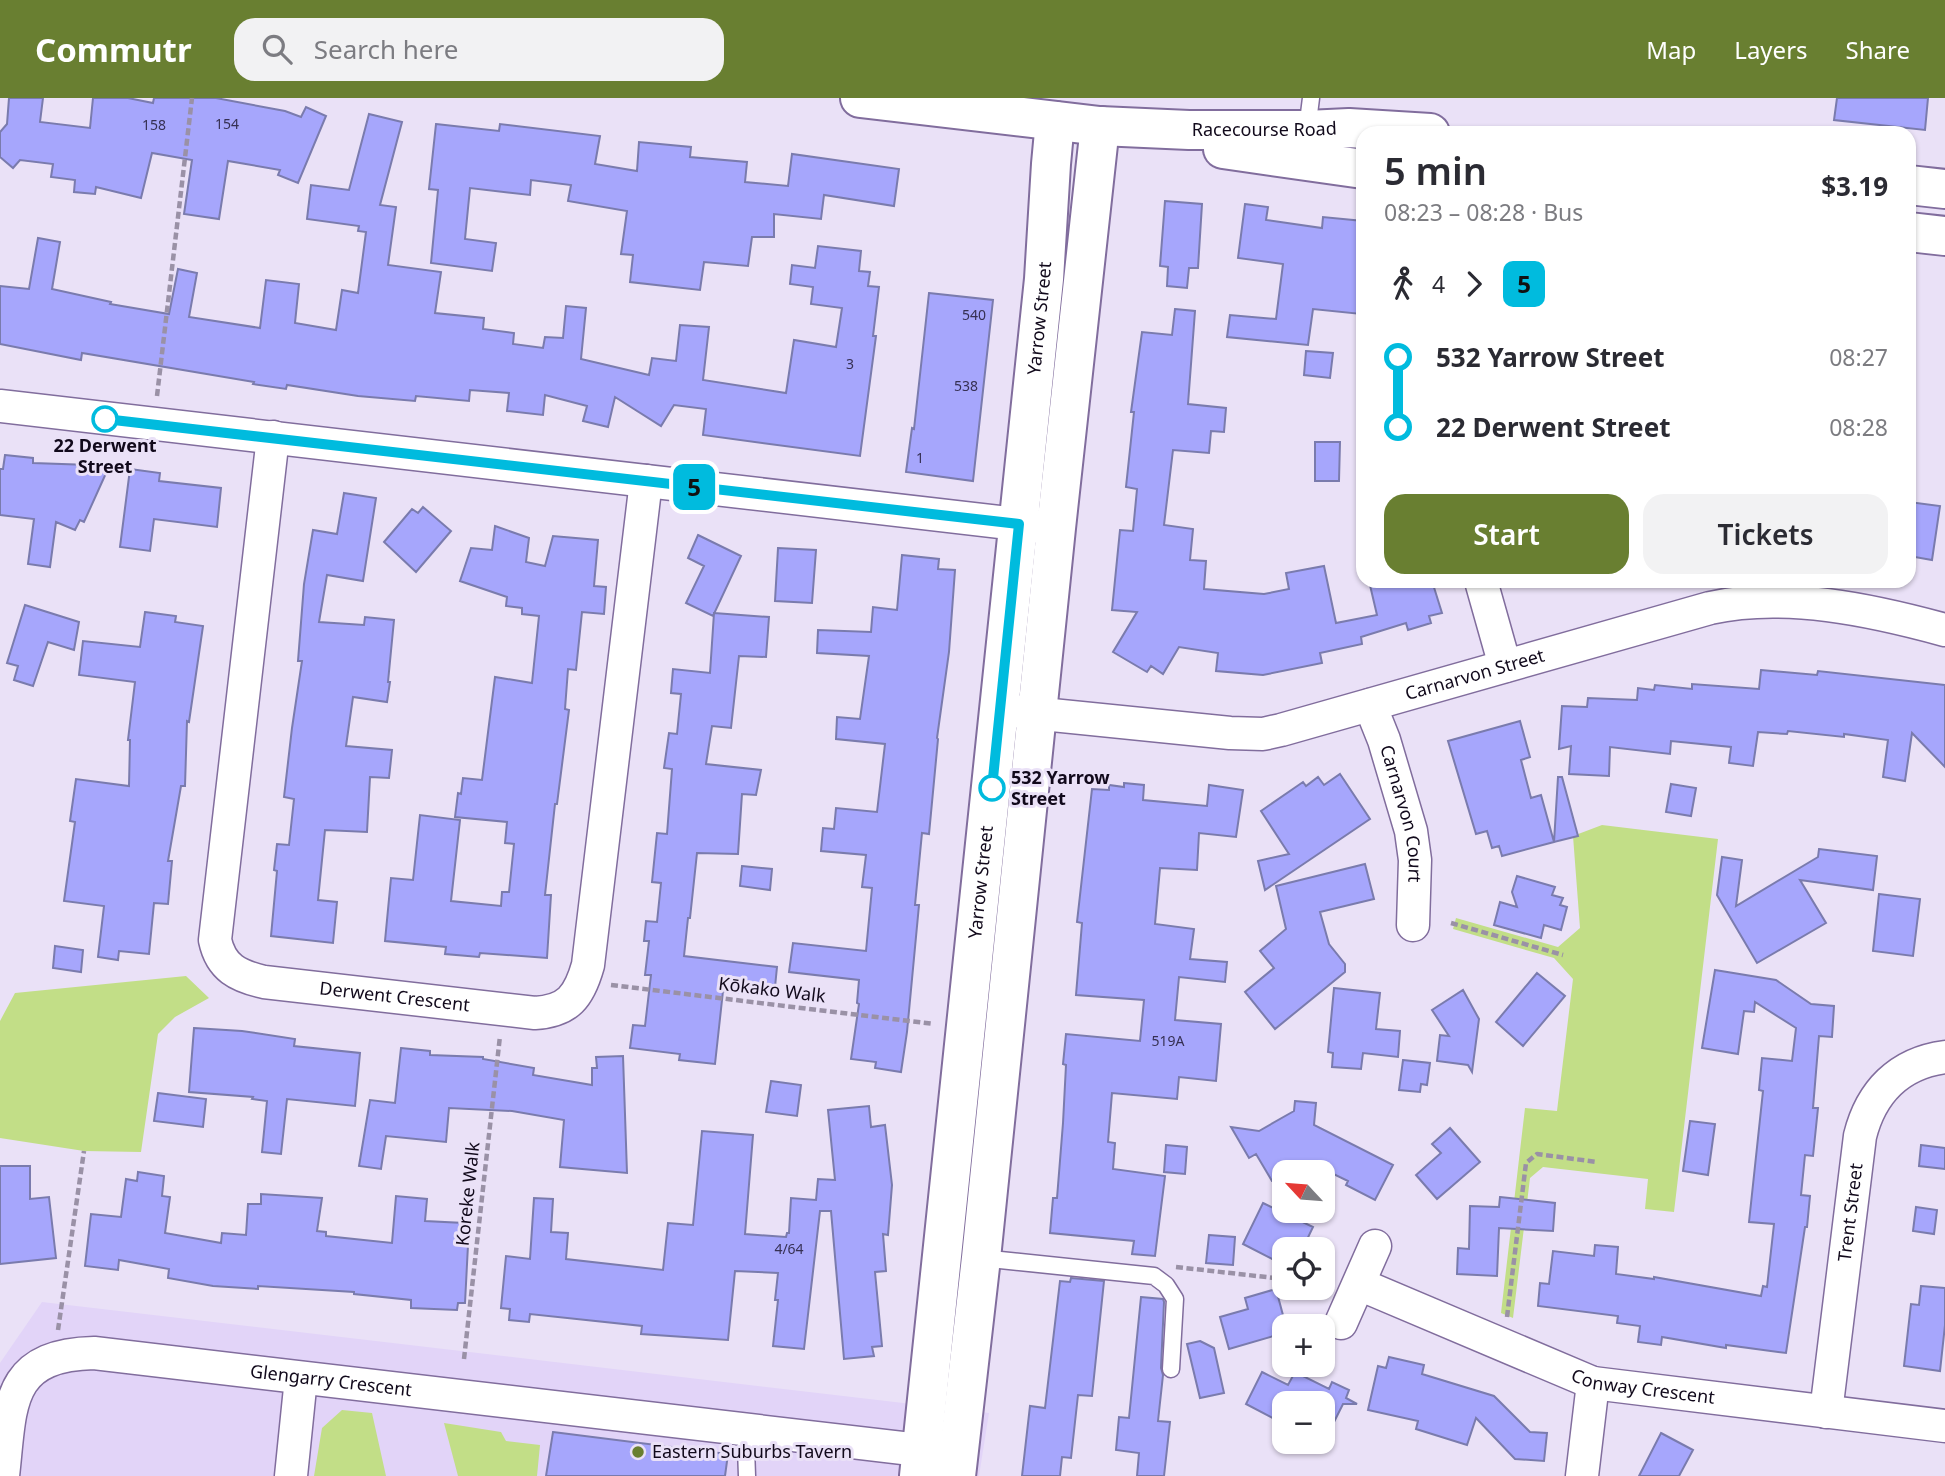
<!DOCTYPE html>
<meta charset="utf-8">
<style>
:root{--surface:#fff;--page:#f2f2f3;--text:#2b2b33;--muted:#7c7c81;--accent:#697f31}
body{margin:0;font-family:"Noto Sans",sans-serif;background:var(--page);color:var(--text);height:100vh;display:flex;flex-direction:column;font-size:26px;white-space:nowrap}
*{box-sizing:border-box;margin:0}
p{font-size:23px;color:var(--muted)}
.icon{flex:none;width:38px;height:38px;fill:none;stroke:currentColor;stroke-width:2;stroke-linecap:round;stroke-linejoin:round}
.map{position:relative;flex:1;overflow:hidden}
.panel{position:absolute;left:1356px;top:28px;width:560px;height:462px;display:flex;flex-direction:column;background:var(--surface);border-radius:21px;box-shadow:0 2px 5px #0004}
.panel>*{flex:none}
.badge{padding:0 14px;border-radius:10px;font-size:24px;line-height:46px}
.needle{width:46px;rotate:296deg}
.controls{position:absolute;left:1272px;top:1062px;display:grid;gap:14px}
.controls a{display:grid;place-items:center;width:63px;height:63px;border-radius:14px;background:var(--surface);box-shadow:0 2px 5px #0004;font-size:35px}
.map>.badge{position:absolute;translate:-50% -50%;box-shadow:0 0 0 4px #fff}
.legs{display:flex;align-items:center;gap:10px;height:77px;padding:0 28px;font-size:23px}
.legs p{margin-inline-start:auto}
.head{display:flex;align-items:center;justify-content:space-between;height:119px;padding:0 28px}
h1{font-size:38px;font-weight:600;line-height:52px}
.action{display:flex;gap:14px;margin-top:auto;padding:14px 28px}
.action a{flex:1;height:80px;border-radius:21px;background:var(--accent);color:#fff;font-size:28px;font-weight:600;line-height:80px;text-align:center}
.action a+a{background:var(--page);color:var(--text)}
ul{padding:0 28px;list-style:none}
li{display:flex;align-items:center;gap:24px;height:70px;font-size:26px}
li i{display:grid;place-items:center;width:10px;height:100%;margin:0 9px;background:currentColor}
li i::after{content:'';width:18px;height:18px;margin:-9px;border:5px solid;border-radius:50%;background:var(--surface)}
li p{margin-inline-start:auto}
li:first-child i{background:linear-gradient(#0000 50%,currentColor 0)}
li:last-child i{background:linear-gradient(currentColor 50%,#0000 0)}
header{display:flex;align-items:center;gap:42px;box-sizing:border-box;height:98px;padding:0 35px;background:var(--accent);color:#fff}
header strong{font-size:33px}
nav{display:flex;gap:38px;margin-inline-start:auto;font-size:24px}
.search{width:490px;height:63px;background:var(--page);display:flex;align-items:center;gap:18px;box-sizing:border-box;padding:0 24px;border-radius:21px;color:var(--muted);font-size:26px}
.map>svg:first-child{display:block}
.built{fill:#e2d4f8}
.green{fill:#c2de87}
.building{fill:#a6a6fc;stroke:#7a7bad;stroke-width:2}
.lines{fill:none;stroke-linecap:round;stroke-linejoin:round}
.lane-casing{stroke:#816d9d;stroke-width:19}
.street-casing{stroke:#816d9d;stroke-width:35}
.secondary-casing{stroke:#816d9d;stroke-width:42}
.path{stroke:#9a91a6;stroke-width:4.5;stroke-dasharray:7 3.5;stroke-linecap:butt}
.lane{stroke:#fff;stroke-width:16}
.street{stroke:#fff;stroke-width:32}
.secondary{stroke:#fff;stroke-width:38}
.line-1-casing{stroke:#fff;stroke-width:16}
.line-1{stroke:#00bbde;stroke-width:10}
.stop-1-dot{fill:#fff;stroke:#00bbde;stroke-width:3.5}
.poi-dot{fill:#697f31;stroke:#eae1f7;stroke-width:2.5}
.labels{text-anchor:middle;stroke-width:6;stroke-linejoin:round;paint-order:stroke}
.number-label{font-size:14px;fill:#363053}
.street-label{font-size:18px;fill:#11091b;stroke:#eae1f7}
.stop-label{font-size:18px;font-weight:bold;fill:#11091b;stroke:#eae1f7}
.poi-label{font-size:18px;fill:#11091b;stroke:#eae1f7;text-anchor:start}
</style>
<header>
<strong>Commutr</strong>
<div class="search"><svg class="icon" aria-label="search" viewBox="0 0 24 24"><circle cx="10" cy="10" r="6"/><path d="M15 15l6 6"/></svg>Search here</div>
<nav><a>Map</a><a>Layers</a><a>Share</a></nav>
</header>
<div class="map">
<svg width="1945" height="1378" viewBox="0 0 1945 1378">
<rect width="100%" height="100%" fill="#eae1f7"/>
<path class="built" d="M42,1204L989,1315L979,1378H0V1265Z"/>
<path class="green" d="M1602,727L1718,741L1674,1114L1645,1111L1648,1081L1543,1069L1530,1080L1513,1220L1501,1215L1525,1010L1557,1013L1573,881L1554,860L1453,831L1456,820L1558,849L1580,830L1573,738Z
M186,878L209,900L175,919L158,936L141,1054L84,1053L0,1040V923L15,895Z
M342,1312L372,1315L386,1378H314L322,1330Z
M444,1325L501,1334L506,1343L540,1347L537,1378H458Z"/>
<path class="building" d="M9,0H43L40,24L90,30L93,0H128L153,5L154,0H216L285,13L301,19L306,9L326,18L298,85L278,77L280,72L228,63L219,121L184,116L192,62L152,55L141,100L96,89L95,96L74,94L75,82L51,79L53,66L20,62L13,70L0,59V34L7,26Z
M1837,0H1928L1925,32L1834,22Z
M369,16L402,24L380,107L396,109L388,167L441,174L435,215L484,220L483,231L514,235L513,246L543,250L545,239L563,240L566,208L586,210L581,261L649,277L652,260L676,263L680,227L709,229L703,282L786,295L794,242L836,249L842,210L811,206L813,189L790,186L792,167L815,170L818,148L861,153L859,173L870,174L868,188L879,189L873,238H876L860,358L703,337L706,311L674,307L661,328L615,299L608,329L583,323L587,308L545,297L543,317L507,313L509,295L470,292L469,303L416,298L415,303L358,298L287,287L286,291L253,286L254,284L82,255L81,262L0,246V188L29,191L38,140L60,144L52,191L111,204L110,206L169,216L178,171L197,175L189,219L260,230L266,182L299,186L295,225L336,232L342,192L358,195L366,134L358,133L359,128L307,121L311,87L349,92Z
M436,26L499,33L500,26L600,38L595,66L637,73L639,44L691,49L690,59L747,64L745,84L788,88L792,56L899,71L894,108L824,97L821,121L774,116V139H752L748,168L704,164L700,192L630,184L633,157L621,156L627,113L568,103L571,87L531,82L530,97L470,90L465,141L496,145L492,173L431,165L438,92L429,91Z
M1165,103L1202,106L1198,170H1189L1187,190L1167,188L1168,169L1160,168Z
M1245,106L1268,109L1266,122L1322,130L1323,119L1363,123V191L1361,216L1313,211L1308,247L1227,239L1230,217L1276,221L1283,166L1238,160Z
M929,195L993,202L973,383L906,374L912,330L914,331Z
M1175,211L1195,213L1188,306L1226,310L1224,334L1211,333L1209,355L1173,352L1164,427L1193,431L1190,462L1206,463L1204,491L1264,496L1289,491L1286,475L1324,468L1336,525L1377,517L1369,483H1432L1442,515L1429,518L1431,525L1408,532L1406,525L1361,539L1362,546L1320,555L1322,565L1263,577L1216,573L1218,555L1179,549L1163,576L1151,568L1147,574L1113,554L1137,514L1112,512L1120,432L1133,433L1137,391L1126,389L1134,314H1131L1142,234L1172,237Z
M1306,253L1333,255L1330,280L1304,277Z
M1315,344H1340L1339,383H1315Z
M5,357L33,360V365L90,367V371L107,373L84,424L80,422L75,432L56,424L50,469L28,466L34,421L0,417V371H3Z
M130,371L160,375L159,383L221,390L217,429L154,421L150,453L120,449Z
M344,395L376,400L363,483L327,477L319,524L364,527L365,519L394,522L388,584H390L387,604L353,599L346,648L392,652L389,680L370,679L367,734L325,732L318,802L337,804L333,845L271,838L277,773L274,772L277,746L289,747L294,701L284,699L292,630L302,563H298L304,486L313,432L337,436Z
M1909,404L1940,408L1932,462L1909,458Z
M423,409L451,433L416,474L384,444L412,411L418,415Z
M495,428L529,440L526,464L545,468L553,438L598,442L594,488L606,489L604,516L582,514L576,572L568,571L565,611L569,612L557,706H555L545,797H551L547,860L480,855L479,859L445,856L446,849L385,843L391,780L413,782L420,717L460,722L451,803L501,808L502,794H509L514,746L505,745L507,724L455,719L458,695L461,696L463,680L482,682L495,579L532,585L539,518L522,516V510L506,508L507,499L460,483L471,450L492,452Z
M698,437L741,458L713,518L686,505L704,468L688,460Z
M778,450L816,452L812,505L775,503Z
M902,457L939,461L938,471L955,472L949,554L937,640L938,641L929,736L922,735L915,807H919L907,934L901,974L875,970L876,964L851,961L859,906L857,905L859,882L789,874L793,845L866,853L872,790L862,789L866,757L821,753L823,730L834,731L836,710L877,714L885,646L836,641L837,619L860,621L869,558L817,555L818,532L871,534L873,509L897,512Z
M25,507L79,524L74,552L48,544L33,588L14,582L18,568L7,565Z
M145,514L176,518L175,524L203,528L189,624L187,623L185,688H181L168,763H172L168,806L154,805L149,856L119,853L118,862L98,859L104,808L64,803L75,724L70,723L76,681L129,688L130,642H128L135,584L79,577L83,543L140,549Z
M714,515L769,519L766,559L739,558L731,630L712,628L706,666L761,672L756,697L742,696L738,756L697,755L690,820H688L684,858L777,869L774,899L723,893L715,966L679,962L680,956L630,950L633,927L645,928L651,877H645L649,843H644L646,823L657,824L661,785L652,784L657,735L667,736L672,671L664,670L669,635L677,636L681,596L671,595L673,571L710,575Z
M1761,572L1817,577L1818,573L1945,587V669L1912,635L1905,683L1883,679L1888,642L1844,636V639L1788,633L1787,636L1758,634L1753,668L1729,665L1731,649L1671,643L1670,656L1610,649L1609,678L1569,676L1571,648L1559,651L1562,608L1587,609L1588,600L1637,602L1638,590L1654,592L1655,587L1692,591V586L1759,591Z
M1520,623L1530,659L1521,662L1531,700L1541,697L1554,744L1502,758L1499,748L1492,750L1487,733L1476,736L1448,643Z
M1340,676L1370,721L1265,792L1258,763L1289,756L1261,713L1303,684L1306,688L1318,679L1324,687Z
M1558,679H1562L1578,738L1554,744Z
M1124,685L1144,687L1143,702L1207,708L1209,687L1243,692L1236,739L1199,735L1197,772L1160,770L1155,826L1194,831L1190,861L1227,864L1225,884L1179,879L1175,922L1221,926L1216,983L1179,979L1177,1001L1112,995L1108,1044L1115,1045L1113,1071L1165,1078L1155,1158L1132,1156L1134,1143L1050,1135L1053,1100H1057L1063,1025L1066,967L1063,966L1066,936L1140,943L1144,902L1076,897L1082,825L1077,824L1092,691L1109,692V687L1124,689Z
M1671,686L1696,690L1691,718L1666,714Z
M1819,751L1877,758L1873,792L1800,782L1826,825L1757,865L1717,797L1722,759L1742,762L1736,808L1818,759Z
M1365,766L1374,801L1320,814L1329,846L1345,866V874L1275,931L1245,894L1274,870L1260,853L1286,831L1276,788Z
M742,768L772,771L770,792L740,788Z
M1517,778L1555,789L1552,797L1563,800L1560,807L1567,809L1561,832L1544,827L1541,840L1494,827L1500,804L1517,809L1512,794Z
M1879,796L1920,801L1913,858L1873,853Z
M55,848L83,852L81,874L53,870Z
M1715,872L1776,882L1811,906L1834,908L1832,939L1819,938L1813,1010H1818L1813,1058L1805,1057L1801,1097L1810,1098L1807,1129H1805L1786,1255L1726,1247V1250L1662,1239L1661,1247L1638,1244L1640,1228L1617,1225L1618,1218L1538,1208L1540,1185L1549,1186L1553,1153L1594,1158L1595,1147L1618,1149L1616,1176L1654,1181V1179L1761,1198L1763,1188L1767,1189L1774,1126L1749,1124L1763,993L1759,992L1762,960L1792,963L1796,930L1755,904L1754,914L1744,913L1738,956L1702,950Z
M1537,875L1565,898L1523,948L1496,924Z
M1334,890L1380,895L1376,931L1400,933L1398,959L1363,955L1361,971L1332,969L1333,955L1328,954Z
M1463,892L1479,921L1472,974L1468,967L1437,963L1440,937L1449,938L1432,912Z
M194,930L242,933L295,941L294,948L360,955L355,1008L287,1001L281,1056L262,1054L267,1003L252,1001L253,999L189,994Z
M401,950L430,953V957L483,959V961L534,970L533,977L592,987V970H597L596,959L623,958L627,1075L560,1069L564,1022L512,1013L449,1010L446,1044L386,1038L381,1071L359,1068L370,1002L395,1005Z
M1403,962L1430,965L1427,987L1421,986L1420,994L1399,992Z
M771,983L801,987L797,1018L766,1014Z
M158,995L206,1001L203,1029L154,1023Z
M1295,1003L1316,1005L1314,1027L1393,1067L1375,1102L1346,1087L1348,1083L1311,1065L1294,1074H1284V1080L1280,1083H1272L1256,1056L1249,1060L1231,1029L1259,1033L1294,1013Z
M869,1008L871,1029L885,1027L892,1087L888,1137L883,1136L886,1173L875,1174L882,1248L872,1249L874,1258L844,1261L831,1113H820L804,1251L773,1248L778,1202H775L778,1175L735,1173L728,1242L641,1236L642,1228L530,1216L529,1224L509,1222L510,1211L501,1210L506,1158L530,1161L534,1100L553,1101L551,1134L568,1135L566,1161L663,1172L668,1125L693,1127L702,1033L753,1037L745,1136L786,1139L787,1135H789L791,1100L816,1102L818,1081L835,1082L828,1012Z
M1690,1023L1715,1026L1708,1077L1683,1073Z
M1450,1030L1480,1064L1437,1101L1416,1077L1441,1055L1432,1046Z
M1166,1047L1187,1049L1185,1076L1164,1074Z
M1921,1047L1945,1050V1071L1919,1068Z
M0,1068H30V1101L49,1099L56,1160L0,1166Z
M138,1074L164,1078L162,1098L170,1099L165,1135L221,1145L222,1135L246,1137L248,1106H261V1096L322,1100L317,1133L326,1134V1138L392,1145L396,1098L427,1101L425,1123L464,1125L463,1146L468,1147L465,1205H458L457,1212L411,1210V1202L354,1196V1194L258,1188V1191L213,1188L168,1180L169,1171L119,1162L118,1172L85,1168L91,1116L121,1119L126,1081L137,1083Z
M1500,1099L1555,1105L1553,1133L1499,1130L1497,1178L1457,1176L1458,1150L1469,1151L1470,1108L1499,1109Z
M1263,1105L1313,1129L1302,1152H1284V1167L1243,1146Z
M1916,1109L1937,1112L1934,1136L1913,1133Z
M1209,1137L1235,1139L1233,1167L1206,1165Z
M1071,1180L1104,1183L1092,1298L1078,1297L1071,1360L1062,1359L1060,1378H1022L1030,1308L1045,1310L1060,1183L1070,1184Z
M1921,1188L1945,1190V1227L1940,1273L1904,1268L1911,1206L1919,1207Z
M1276,1191L1284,1221V1235L1229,1251L1220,1219L1248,1211L1245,1200Z
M1141,1199L1163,1201L1164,1204L1161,1270L1163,1277L1158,1323L1170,1324L1164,1378H1137L1139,1355L1116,1352L1119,1319L1129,1320Z
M1200,1243L1214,1250L1224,1295L1200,1300L1187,1246Z
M1389,1259L1424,1267L1422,1276L1494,1298L1530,1334L1547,1335L1544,1363L1515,1361L1476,1320L1467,1347L1416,1331L1418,1323L1368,1312L1378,1268L1386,1270Z
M1262,1274L1288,1287L1295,1274L1329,1291L1332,1284L1349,1292L1346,1300L1357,1306H1343L1323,1346V1306H1284V1326L1246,1306Z
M553,1334L728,1356L725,1378H546Z
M1661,1335L1693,1352L1679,1378H1639Z"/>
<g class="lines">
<g class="lane-casing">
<path id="lane" d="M1307,32L1311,0
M981,1160L1154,1178L1166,1187L1175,1201L1171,1271
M747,1378L746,1350L747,1332"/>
</g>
<g class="street-casing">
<g id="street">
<path d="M0,308L1042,429"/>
<path id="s1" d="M273,339L215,842C221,870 238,878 264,884L535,915C568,913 579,899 588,867L646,383"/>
<path d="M1481,483L1505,568"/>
<path id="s2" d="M1370,607L1384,642L1411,733L1415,762L1413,827"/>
<path id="s3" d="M1013,613L1230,635L1263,636L1281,632L1710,510C1784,493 1872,512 1945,532"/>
<path id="s4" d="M1359,1186L1593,1285L1945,1328"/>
<path d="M1341,1225L1375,1148"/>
<path id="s5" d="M1826,1314L1860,1038C1871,994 1899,965 1945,959"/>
<path id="s6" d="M3,1378C11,1308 5,1257 94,1255L945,1355"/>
<path d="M291,1378L301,1280"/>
<path d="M1582,1378L1593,1285"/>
</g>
</g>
<g class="secondary-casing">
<g id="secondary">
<path id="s7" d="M860,0L1100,28L1189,32H1307L1349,30L1430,35"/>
<path d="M1223,51L1363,71"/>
<path d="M1909,87L1945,91"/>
<path d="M1909,134L1945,138"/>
<path id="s8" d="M919,1378L1044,181L1051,66L1055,23"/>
<path d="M956,1378L981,1160L1056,430L1100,28"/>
</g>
</g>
<path class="path" d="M157,298L192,0
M1451,825L1563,857
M611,887L934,926
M1176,1169L1284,1181
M1507,1219L1526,1065L1537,1056L1597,1064
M58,1232L84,1053
M464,1261L500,938"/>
<use href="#lane" class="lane"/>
<use href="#street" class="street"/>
<use href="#secondary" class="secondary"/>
</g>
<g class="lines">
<g class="line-1-casing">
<path id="line-1" d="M105,321L1019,426L992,690"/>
</g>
<use href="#line-1" class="line-1"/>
</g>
<g class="stop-1-dot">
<circle cx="105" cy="321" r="12"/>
<circle cx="992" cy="690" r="12"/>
</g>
<circle class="poi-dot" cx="638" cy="1354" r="7"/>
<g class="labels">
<g class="number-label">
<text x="227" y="31">154</text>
<text x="154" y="32">158</text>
<text x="974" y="222">540</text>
<text x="850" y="271">3</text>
<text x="966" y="293">538</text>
<text x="920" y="365">1</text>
<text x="1168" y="948">519A</text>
<text x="789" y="1156">4/64</text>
</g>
<g class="street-label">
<text dy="6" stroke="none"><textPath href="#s7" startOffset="406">Racecourse Road</textPath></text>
<text dy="6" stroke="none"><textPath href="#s8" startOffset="1164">Yarrow Street</textPath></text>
<text dy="6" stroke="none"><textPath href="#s3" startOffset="471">Carnarvon Street</textPath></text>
<text dy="6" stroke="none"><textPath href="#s2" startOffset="114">Carnarvon Court</textPath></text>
<text dy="6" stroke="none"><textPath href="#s8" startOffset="597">Yarrow Street</textPath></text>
<text transform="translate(772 892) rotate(7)" y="6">Kōkako Walk</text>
<text dy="6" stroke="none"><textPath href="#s1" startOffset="707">Derwent Crescent</textPath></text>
<text transform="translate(468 1096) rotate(-84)" y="6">Koreke Walk</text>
<text dy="6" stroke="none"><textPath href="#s5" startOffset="201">Trent Street</textPath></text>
<text dy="6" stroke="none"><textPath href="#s6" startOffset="416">Glengarry Crescent</textPath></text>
<text dy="6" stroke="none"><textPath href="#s4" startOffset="304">Conway Crescent</textPath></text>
</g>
<g class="stop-label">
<text x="105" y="354">22 Derwent<tspan x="105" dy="21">Street</tspan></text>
<text x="1011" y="686" text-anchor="start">532 Yarrow<tspan x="1011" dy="21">Street</tspan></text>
</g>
<g class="poi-label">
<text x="652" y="1360">Eastern Suburbs Tavern</text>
</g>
</g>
</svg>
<div class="controls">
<a><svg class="needle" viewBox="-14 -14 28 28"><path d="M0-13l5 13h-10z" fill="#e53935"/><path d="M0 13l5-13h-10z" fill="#7c7c81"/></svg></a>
<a><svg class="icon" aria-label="locate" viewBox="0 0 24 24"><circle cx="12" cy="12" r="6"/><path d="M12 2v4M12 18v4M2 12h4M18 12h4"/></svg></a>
<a>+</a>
<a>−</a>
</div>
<b class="badge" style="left:694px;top:389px;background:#00bbde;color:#111">5</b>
<section class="panel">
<div class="head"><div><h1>5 min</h1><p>08:23 – 08:28 · Bus</p></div><b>$3.19</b></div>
<div class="legs"><svg class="icon" aria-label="walk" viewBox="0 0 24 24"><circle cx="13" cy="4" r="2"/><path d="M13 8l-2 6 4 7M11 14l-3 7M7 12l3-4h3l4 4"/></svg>4<svg class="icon" aria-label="forward" viewBox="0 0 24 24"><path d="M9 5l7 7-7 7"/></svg><b class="badge" style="background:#00bbde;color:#111">5</b></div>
<ul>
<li><i style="color:#00bbde"></i><b>532 Yarrow Street</b><p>08:27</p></li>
<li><i style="color:#00bbde"></i><b>22 Derwent Street</b><p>08:28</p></li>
</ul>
<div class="action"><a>Start</a><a>Tickets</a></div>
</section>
</div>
